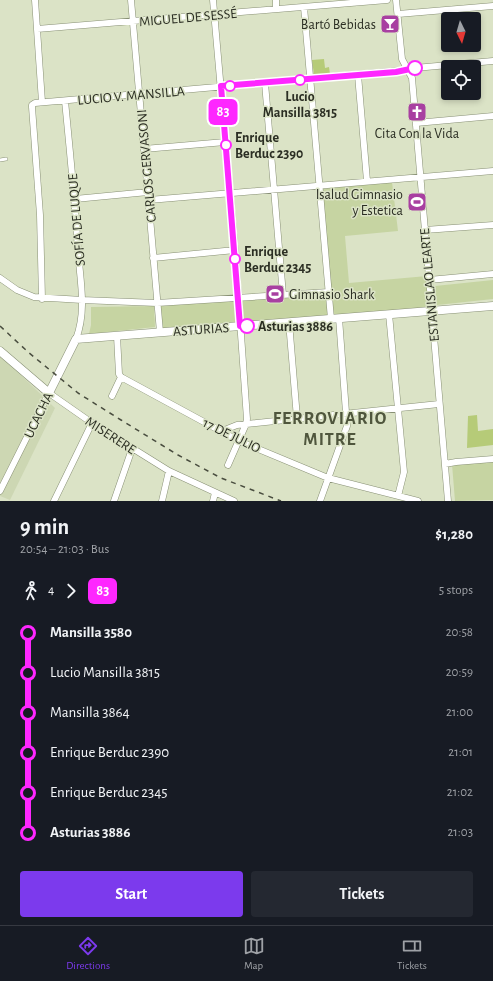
<!DOCTYPE html>
<meta charset="utf-8">
<style>
:root{--surface:#171b24;--page:#242831;--text:#f1f3f6;--muted:#9ea1a6;--line:#363941;--accent:#7c3aed}
body{margin:0;font-family:"Alegreya Sans",sans-serif;background:var(--page);color:var(--text);height:100vh;display:flex;flex-direction:column;font-size:15px;white-space:nowrap}
*{box-sizing:border-box;margin:0}
p{font-size:13px;color:var(--muted)}
.icon{flex:none;width:22px;height:22px;fill:none;stroke:currentColor;stroke-width:2;stroke-linecap:round;stroke-linejoin:round}
.map{position:relative;height:501px;overflow:hidden}
.drawer{display:flex;flex-direction:column;background:var(--surface);flex:1}
.drawer>*{flex:none}
.badge{padding:0 8px;border-radius:6px;font-size:14px;line-height:26px}
.needle{width:26px;rotate:175deg}
.buttons{position:absolute;left:441px;top:12px;display:grid;gap:8px}
.buttons a{display:grid;place-items:center;width:40px;height:40px;border-radius:4px;background:var(--surface);box-shadow:0 2px 6px #0003;font-size:20px}
.map>.badge{position:absolute;translate:-50% -50%;box-shadow:0 0 0 2px #fff}
.legs{display:flex;align-items:center;gap:6px;height:44px;padding:0 20px;font-size:13px}
.legs p{margin-inline-start:auto}
.summary{display:flex;align-items:center;justify-content:space-between;height:68px;padding:0 20px}
h1{font-size:22px;font-weight:700;line-height:30px}
.action{display:flex;gap:8px;margin-top:auto;padding:8px 20px}
.action a{flex:1;height:46px;border-radius:4px;background:var(--accent);color:#fff;font-size:16px;font-weight:700;line-height:46px;text-align:center}
.action a+a{background:var(--page);color:var(--text)}
ul{padding:0 20px;list-style:none}
li{display:flex;align-items:center;gap:14px;height:40px;font-size:15px}
li i{display:grid;place-items:center;width:6px;height:100%;margin:0 5px;background:currentColor}
li i::after{content:'';width:10px;height:10px;margin:-5px;border:3px solid;border-radius:50%;background:var(--surface)}
li p{margin-inline-start:auto}
li:first-child i{background:linear-gradient(#0000 50%,currentColor 0)}
li:last-child i{background:linear-gradient(currentColor 50%,#0000 0)}
.dock{display:flex;justify-content:space-around;align-items:center;height:56px;border-top:1px solid var(--line);background:var(--surface);font-size:11px;color:var(--muted)}
.dock a{display:grid;justify-items:center;gap:2px}
.dock .on{color:var(--accent)}
.map>svg:first-child{display:block}
.built{fill:#cdd7b3}
.green{fill:#c6d4a2}
.building{fill:#b6cb78}
.lines{fill:none;stroke-linecap:round;stroke-linejoin:round}
.service-casing{stroke:#889075;stroke-width:4}
.minor-casing{stroke:#889075;stroke-width:7}
.tertiary-casing{stroke:#889075;stroke-width:9}
.service{stroke:#fff;stroke-width:3}
.minor{stroke:#fff;stroke-width:6}
.tertiary{stroke:#fff;stroke-width:8}
.rail{stroke:#494d3f;stroke-width:1.5;stroke-dasharray:5 5;stroke-linecap:butt}
.line-1-casing{stroke:#fff;stroke-width:9}
.line-1{stroke:#fe27ff;stroke-width:6}
.stop-1-dot{fill:#fff;stroke:#fe27ff;stroke-width:2}
.labels{text-anchor:middle;stroke-width:3;stroke-linejoin:round;paint-order:stroke}
.street-label{font-size:14px;fill:#2b2e23;stroke:#dbe3c6}
.poi-label{font-size:14px;fill:#2b2e23;stroke:#dbe3c6;text-anchor:end}
.stop-label{font-size:14px;font-weight:bold;fill:#2b2e23;stroke:#dbe3c6;text-anchor:start}
.district-label{font-size:18px;font-weight:bold;letter-spacing:1px;fill:#4f563d;stroke:#dbe3c6}
</style>
<div class="map">
<svg width="493" height="501" viewBox="0 0 493 501">
<rect width="100%" height="100%" fill="#dbe3c6"/>
<path class="built" d="M0,355L55,408L10,500L0,496Z"/>
<path class="green" d="M392,182L398,231L345,236L349,283L427,276L430,310L332,317L321,189Z
M493,280V299L437,305L435,286Z
M328,294L330,317L243,324L240,299Z
M234,300L237,324L162,330L159,304Z
M154,306L155,327L89,334L91,325V307Z
M493,461V500L455,501L452,464Z"/>
<path class="building" d="M324,59L325,68L329,67L330,74L314,75L312,60Z
M477,415L478,431L493,429V445L467,448L468,416Z"/>
<g class="lines">
<g class="service-casing">
<path id="service" d="M0,160L6,159"/>
</g>
<g class="minor-casing">
<path id="minor" d="M35,0L42,102
M131,0L160,332
M213,0L235,250L247,419L246,424L228,465
M276,0V9
M396,0L402,59L412,78L448,501
M304,7L331,319
M398,14L493,6
M37,29L387,0
M358,75L367,181
M265,83L283,295
M65,101C70,151 75,201 78,251C80,279 87,311 76,339
M416,123L493,116
M144,149L225,142
M75,199L148,192
M149,200L493,171
M425,230L493,225
M153,258L235,250
M0,278L17,290L34,297L82,300L157,303L329,292
M429,280L493,274
M42,299L40,215L32,107V105L35,103L396,71L415,68L493,61
M389,314L404,472L398,496
M289,322L297,418
M121,377L239,441L328,478L418,501
M112,396L121,377L119,374L117,336
M222,432L227,429L237,425L439,404
M445,464L456,462L493,459
M0,491L49,393L92,423L169,471L234,501
M54,501L92,423
M114,501L132,449
M162,501L169,471
M213,501L215,493
M320,501L347,426L339,318"/>
</g>
<g class="tertiary-casing">
<path id="tertiary" d="M0,351L49,393L76,339L493,306"/>
</g>
<use href="#service" class="service"/>
<use href="#minor" class="minor"/>
<use href="#tertiary" class="tertiary"/>
<path class="rail" d="M0,326L28,352L78,393L121,420L178,455L221,478L281,501"/>
</g>
<g class="lines">
<g class="line-1-casing">
<path id="line-1" d="M247,326H240L221,86L396,72L415,68"/>
</g>
<use href="#line-1" class="line-1"/>
</g>
<defs>
<g id="bar-square" transform="scale(1)"><rect x="-9" y="-9" width="18" height="18" rx="4" fill="#a83fa1" stroke="#dbe3c6"/><path d="M-6-5H6L.8 .8V4.5H3.5V6h-7V4.5H-.8V.8Z" fill="#fff"/></g>
<g id="church-square" transform="scale(1)"><rect x="-9" y="-9" width="18" height="18" rx="4" fill="#a83fa1" stroke="#dbe3c6"/><path d="M-1.2-6h2.4v3.5h3.3v2.4h-3.3V6h-2.4V-.1h-3.3v-2.4h3.3Z" fill="#fff"/></g>
<g id="stadium-square" transform="scale(1)"><rect x="-9" y="-9" width="18" height="18" rx="4" fill="#a83fa1" stroke="#dbe3c6"/><path d="M0-5a6.5 5 0 1 0 0 10a6.5 5 0 1 0 0-10ZM-3.5-1.8h7v3.6h-7Z" fill="#fff"/></g>
</defs>
<g fill-rule="evenodd">
<use href="#bar-square" x="390" y="24"/>
<use href="#church-square" x="417" y="112"/>
<use href="#stadium-square" x="417" y="202"/>
<use href="#stadium-square" x="275" y="294"/>
</g>
<g class="stop-1-dot">
<circle cx="415" cy="68" r="7"/>
<circle cx="300" cy="80" r="5"/>
<circle cx="230" cy="86" r="5"/>
<circle cx="226" cy="145" r="5"/>
<circle cx="235" cy="259" r="5"/>
<circle cx="247" cy="326" r="7"/>
</g>
<g class="labels">
<g class="street-label">
<text transform="translate(188 17) rotate(-5)" y="5">MIGUEL DE SESSÉ</text>
<text transform="translate(131 95) rotate(-5)" y="5">LUCIO V. MANSILLA</text>
<text transform="translate(146 166) rotate(-95)" y="5">CARLOS GERVASONI</text>
<text transform="translate(76 220) rotate(-95)" y="5">SOFÍA DE LUQUE</text>
<text transform="translate(429 285) rotate(-95)" y="5">ESTANISLAO LEARTE</text>
<text transform="translate(201 329) rotate(-4)" y="5">ASTURIAS</text>
<text transform="translate(38 415) rotate(-64)" y="5">UCACHA</text>
<text transform="translate(111 435) rotate(33)" y="5">MISERERE</text>
<text transform="translate(232 435) rotate(26)" y="5">17 DE JULIO</text>
</g>
<g class="poi-label">
<text x="376" y="29">Bartó Bebidas</text>
<text x="417" y="138" text-anchor="middle">Cita Con la Vida</text>
<text x="403" y="199">Isalud Gimnasio<tspan x="403" dy="16">y Estetica</tspan></text>
<text x="289" y="299" text-anchor="start">Gimnasio Shark</text>
</g>
<g class="stop-label">
<text x="300" y="101" text-anchor="middle">Lucio<tspan x="300" dy="16">Mansilla 3815</tspan></text>
<text x="235" y="142">Enrique<tspan x="235" dy="16">Berduc 2390</tspan></text>
<text x="244" y="256">Enrique<tspan x="244" dy="16">Berduc 2345</tspan></text>
<text x="258" y="331">Asturias 3886</text>
</g>
<g class="district-label">
<text x="330" y="424">FERROVIARIO<tspan x="330" dy="21">MITRE</tspan></text>
</g>
</g>
</svg>
<div class="buttons">
<a><svg class="needle" viewBox="-14 -14 28 28"><path d="M0-13l5 13h-10z" fill="#e53935"/><path d="M0 13l5-13h-10z" fill="#9ea1a6"/></svg></a>
<a><svg class="icon" aria-label="locate" viewBox="0 0 24 24"><circle cx="12" cy="12" r="6"/><path d="M12 2v4M12 18v4M2 12h4M18 12h4"/></svg></a>
</div>
<b class="badge" style="left:223px;top:112px;background:#fe27ff;color:#fff">83</b>
</div>
<section class="drawer">
<div class="summary"><div><h1>9 min</h1><p>20:54 – 21:03 · Bus</p></div><b>$1,280</b></div>
<div class="legs"><svg class="icon" aria-label="walk" viewBox="0 0 24 24"><circle cx="13" cy="4" r="2"/><path d="M13 8l-2 6 4 7M11 14l-3 7M7 12l3-4h3l4 4"/></svg>4<svg class="icon" aria-label="forward" viewBox="0 0 24 24"><path d="M9 5l7 7-7 7"/></svg><b class="badge" style="background:#fe27ff;color:#fff">83</b><p>5 stops</p></div>
<ul>
<li><i style="color:#fe27ff"></i><b>Mansilla 3580</b><p>20:58</p></li>
<li><i style="color:#fe27ff"></i><span>Lucio Mansilla 3815</span><p>20:59</p></li>
<li><i style="color:#fe27ff"></i><span>Mansilla 3864</span><p>21:00</p></li>
<li><i style="color:#fe27ff"></i><span>Enrique Berduc 2390</span><p>21:01</p></li>
<li><i style="color:#fe27ff"></i><span>Enrique Berduc 2345</span><p>21:02</p></li>
<li><i style="color:#fe27ff"></i><b>Asturias 3886</b><p>21:03</p></li>
</ul>
<div class="action"><a>Start</a><a>Tickets</a></div>
</section>
<nav class="dock">
<a class="on"><svg class="icon" aria-label="directions" viewBox="0 0 24 24"><path d="M12 3l9 9-9 9-9-9zM9 14v-3h6M13 9l2 2-2 2"/></svg>Directions</a>
<a><svg class="icon" aria-label="map" viewBox="0 0 24 24"><path d="M3 6l6-2 6 2 6-2v14l-6 2-6-2-6 2zM9 4v14M15 6v14"/></svg>Map</a>
<a><svg class="icon" aria-label="tickets" viewBox="0 0 24 24"><path d="M3 7h18v10H3zM15 7v10"/></svg>Tickets</a>
</nav>
